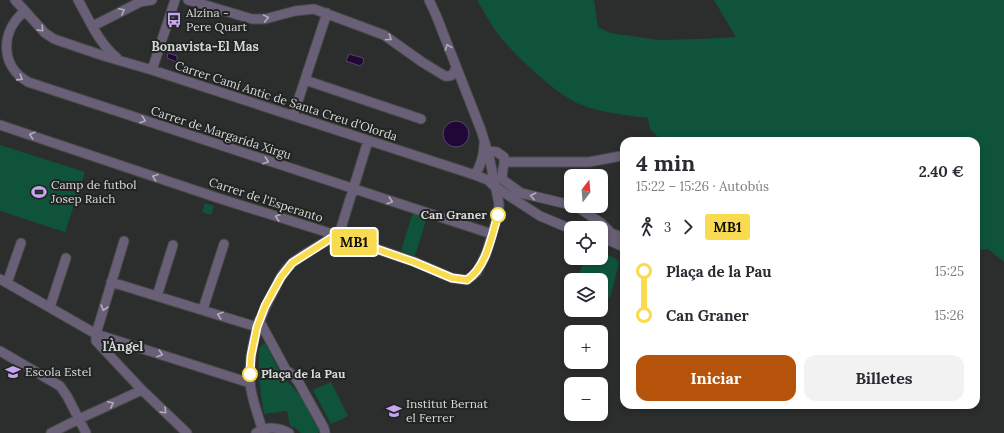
<!DOCTYPE html>
<html lang="es">
<meta charset="utf-8">
<style>
:root{--surface:#fff;--page:#f2f2f3;--text:#2b2b33;--muted:#7c7c81;--accent:#b45309}
body{margin:0;font-family:Lora,serif;background:var(--page);color:var(--text);height:100vh;display:flex;flex-direction:column;font-size:15px;white-space:nowrap}
*{box-sizing:border-box;margin:0}
p{font-size:13px;color:var(--muted)}
.icon{flex:none;width:22px;height:22px;fill:none;stroke:currentColor;stroke-width:2;stroke-linecap:round;stroke-linejoin:round}
.map{position:relative;flex:1;overflow:hidden}
.details{position:absolute;left:620px;top:137px;width:360px;height:272px;display:flex;flex-direction:column;background:var(--surface);border-radius:12px;box-shadow:0 2px 6px #0003}
.details>*{flex:none}
.badge{padding:0 8px;border-radius:3px;font-size:14px;line-height:26px}
.needle{width:26px;rotate:16deg}
.controls{position:absolute;left:564px;top:169px;display:grid;gap:8px}
.controls a{display:grid;place-items:center;width:44px;height:44px;border-radius:8px;background:var(--surface);box-shadow:0 2px 6px #0003;font-size:20px}
.map>.badge{position:absolute;translate:-50% -50%;box-shadow:0 0 0 2px #fff}
.legs{display:flex;align-items:center;gap:6px;height:44px;padding:0 16px;font-size:13px}
.legs p{margin-inline-start:auto}
.overview{display:flex;align-items:center;justify-content:space-between;height:68px;padding:0 16px}
h1{font-size:22px;font-weight:700;line-height:30px}
.action{display:flex;gap:8px;margin-top:auto;padding:8px 16px}
.action a{flex:1;height:46px;border-radius:12px;background:var(--accent);color:#fff;font-size:16px;font-weight:700;line-height:46px;text-align:center}
.action a+a{background:var(--page);color:var(--text)}
ul{padding:0 16px;list-style:none}
li{display:flex;align-items:center;gap:14px;height:44px;font-size:15px}
li i{display:grid;place-items:center;width:6px;height:100%;margin:0 5px;background:currentColor}
li i::after{content:'';width:10px;height:10px;margin:-5px;border:3px solid;border-radius:50%;background:var(--surface)}
li p{margin-inline-start:auto}
li:first-child i{background:linear-gradient(#0000 50%,currentColor 0)}
li:last-child i{background:linear-gradient(currentColor 50%,#0000 0)}
.map>svg:first-child{display:block}
.green{fill:#0f543a}
.water{fill:#200737;stroke:#574668}
.lines{fill:none;stroke-linecap:round;stroke-linejoin:round}
.minor-casing{stroke:#474a48;stroke-width:11}
.minor{stroke:#696077;stroke-width:9}
.oneway{stroke:#b1afb7}
.line-1-casing{stroke:#fff;stroke-width:9}
.line-1{stroke:#f9db4f;stroke-width:6}
.stop-1-dot{fill:#fff;stroke:#f9db4f;stroke-width:2}
.labels{text-anchor:middle;stroke-width:4;stroke-linejoin:round;paint-order:stroke}
.poi-label{font-size:12px;fill:#d8dad9;stroke:#212422;text-anchor:start}
.street-label{font-size:12px;fill:#d8dad9;stroke:#212422}
.stop-label{font-size:12px;font-weight:bold;fill:#d8dad9;stroke:#212422;text-anchor:end}
.neighbourhood-label{font-size:13px;font-weight:bold;fill:#d0d4d2;stroke:#212422}
</style>
<div class="map">
<svg width="1004" height="433" viewBox="0 0 1004 433">
<rect width="100%" height="100%" fill="#2b2e2c"/>
<path class="green" d="M477,0H594L598,27L610,33L659,40L700,39L736,37L714,0H1004V262L988,249L976,250V141H662L650,129L648,118C625,115 601,113 579,104C555,93 519,59 502,39C492,27 485,13 477,0Z
M0,145L85,172L65,232L0,211Z
M205,203L214,206L211,215L202,212Z
M413,212L427,217L415,256L401,251Z
M601,253L613,257L619,262L610,298L601,296V280H578L584,258H601Z
M265,343L282,376L301,396L319,431L318,433H301L296,428L290,426L287,411L264,414C260,391 258,371 259,348Z
M331,382L348,416L331,424L313,390Z"/>
<path class="water" d="M168,53L177,56V62L167,58Z
M349,54L363,58L364,62L360,66L346,61Z
M443 134a13 13 0 1 1 26 0a13 13 0 1 1-26 0Z"/>
<g class="lines">
<g class="minor-casing">
<path id="minor" d="M15,0L45,33L54,39L104,56L152,70L475,175L488,180L494,186L540,216L571,229
M78,0C90,21 98,42 117,58
M188,0L252,19H265L295,11L314,9L384,35L422,62L445,76C452,77 455,73 456,66
M25,11C0,31 0,66 28,82L492,234
M93,26L140,2L152,0
M152,70L175,0
M305,80L421,119
M293,116L327,13
M0,125L218,198L336,235L415,262L452,278L467,280L477,272L486,254L498,215L499,204L489,156L481,130L436,15L429,0
M488,151L497,152L504,157C506,165 500,172 503,180L521,193L571,205
M504,162H589L621,156
M475,175C481,165 484,156 484,144
M576,206L601,223L611,233L624,238
M601,237L624,247
M124,241L96,334V341L142,390L187,433
M0,279L96,334L250,383
M111,282L257,327
M7,283L21,243
M157,296L173,245
M50,307L66,258
M203,309L224,244
M259,320L286,370L294,376L299,383L324,428L325,433
M0,351L60,386L67,396L86,433
M262,429C258,414 251,398 250,382C248,348 259,317 275,288C279,279 285,270 292,263C303,254 324,243 336,235L341,228L368,141
M51,433L79,419L142,390
M256,433C267,426 279,427 289,433"/>
</g>
<use href="#minor" class="minor"/>
</g>
<defs><path id="oneway-chevron" d="M-2-3.5L2.5 0L-2 3.5" fill="none" stroke-width="1.6" stroke-linecap="round" stroke-linejoin="round"/></defs>
<g class="oneway">
<use href="#oneway-chevron" transform="translate(122 11) rotate(-27)"/>
<use href="#oneway-chevron" transform="translate(266 18) rotate(-10)"/>
<use href="#oneway-chevron" transform="translate(41 29) rotate(46)"/>
<use href="#oneway-chevron" transform="translate(389 38) rotate(34)"/>
<use href="#oneway-chevron" transform="translate(448 47) rotate(-110)"/>
<use href="#oneway-chevron" transform="translate(20 78) rotate(32)"/>
<use href="#oneway-chevron" transform="translate(143 120) rotate(19)"/>
<use href="#oneway-chevron" transform="translate(32 135) rotate(-162)"/>
<use href="#oneway-chevron" transform="translate(266 161) rotate(18)"/>
<use href="#oneway-chevron" transform="translate(155 177) rotate(-160)"/>
<use href="#oneway-chevron" transform="translate(533 196) rotate(-167)"/>
<use href="#oneway-chevron" transform="translate(390 201) rotate(18)"/>
<use href="#oneway-chevron" transform="translate(278 217) rotate(-162)"/>
<use href="#oneway-chevron" transform="translate(104 308) rotate(106)"/>
<use href="#oneway-chevron" transform="translate(220 315) rotate(-162)"/>
<use href="#oneway-chevron" transform="translate(160 354) rotate(18)"/>
<use href="#oneway-chevron" transform="translate(111 404) rotate(-25)"/>
<use href="#oneway-chevron" transform="translate(164 411) rotate(44)"/>
</g>
<g class="lines">
<g class="line-1-casing">
<path id="line-1" d="M250,374L251,356L257,327L265,306L281,277L292,263L336,235L414,262L452,278L467,280C487,266 491,237 498,215"/>
</g>
<use href="#line-1" class="line-1"/>
</g>
<defs>
<g id="bus-bare" transform="scale(1.2)"><path d="M-5-6H5V4H4V6H2V4H-2V6H-4V4H-5ZM-3.5-4V0h7V-4ZM-3.5 1.2v1.5H-2V1.2ZM2 1.2v1.5H3.5V1.2Z" fill="#c6a6f0" stroke="#212422" stroke-width="2.5" paint-order="stroke"/></g>
<g id="stadium-bare" transform="scale(1.2)"><path d="M0-5a6.5 5 0 1 0 0 10a6.5 5 0 1 0 0-10ZM-3.5-1.8h7v3.6h-7Z" fill="#c6a6f0" stroke="#212422" stroke-width="2.5" paint-order="stroke"/></g>
<g id="school-bare" transform="scale(1.2)"><path d="M0-5L7-2L0 1L-7-2ZM-4 1L0 2.5L4 1V4Q0 6-4 4Z" fill="#c6a6f0" stroke="#212422" stroke-width="2.5" paint-order="stroke"/></g>
</defs>
<g fill-rule="evenodd">
<use href="#bus-bare" x="174" y="20"/>
<use href="#stadium-bare" x="39" y="192"/>
<use href="#school-bare" x="13" y="372"/>
<use href="#school-bare" x="394" y="411"/>
</g>
<g class="stop-1-dot">
<circle cx="498" cy="215" r="7"/>
<circle cx="250" cy="374" r="7"/>
</g>
<g class="labels">
<g class="poi-label">
<text x="186" y="17">Alzina -<tspan x="186" dy="14">Pere Quart</tspan></text>
<text x="51" y="189">Camp de futbol<tspan x="51" dy="14">Josep Raich</tspan></text>
<text x="25" y="376">Escola Estel</text>
<text x="406" y="408">Institut Bernat<tspan x="406" dy="14">el Ferrer</tspan></text>
</g>
<g class="street-label">
<text transform="translate(286 101) rotate(18)" y="4">Carrer Camí Antic de Santa Creu d'Olorda</text>
<text transform="translate(221 133) rotate(18)" y="4">Carrer de Margarida Xirgu</text>
<text transform="translate(266 200) rotate(18)" y="4">Carrer de l'Esperanto</text>
</g>
<g class="stop-label">
<text x="487" y="219">Can Graner</text>
<text x="261" y="378" text-anchor="start">Plaça de la Pau</text>
</g>
<g class="neighbourhood-label">
<text x="205" y="51">Bonavista-El Mas</text>
<text x="123" y="351">l'Àngel</text>
</g>
</g>
</svg>
<div class="controls">
<a><svg class="needle" viewBox="-14 -14 28 28"><path d="M0-13l5 13h-10z" fill="#e53935"/><path d="M0 13l5-13h-10z" fill="#7c7c81"/></svg></a>
<a><svg class="icon" aria-label="locate" viewBox="0 0 24 24"><circle cx="12" cy="12" r="6"/><path d="M12 2v4M12 18v4M2 12h4M18 12h4"/></svg></a>
<a><svg class="icon" aria-label="layers" viewBox="0 0 24 24"><path d="M12 4l9 5-9 5-9-5zM3 14l9 5 9-5"/></svg></a>
<a>+</a>
<a>−</a>
</div>
<b class="badge" style="left:354px;top:242px;background:#f9db4f;color:#111">MB1</b>
<section class="details">
<div class="overview"><div><h1>4 min</h1><p>15:22 – 15:26 · Autobús</p></div><b>2.40 €</b></div>
<div class="legs"><svg class="icon" aria-label="walk" viewBox="0 0 24 24"><circle cx="13" cy="4" r="2"/><path d="M13 8l-2 6 4 7M11 14l-3 7M7 12l3-4h3l4 4"/></svg>3<svg class="icon" aria-label="forward" viewBox="0 0 24 24"><path d="M9 5l7 7-7 7"/></svg><b class="badge" style="background:#f9db4f;color:#111">MB1</b></div>
<ul>
<li><i style="color:#f9db4f"></i><b>Plaça de la Pau</b><p>15:25</p></li>
<li><i style="color:#f9db4f"></i><b>Can Graner</b><p>15:26</p></li>
</ul>
<div class="action"><a>Iniciar</a><a>Billetes</a></div>
</section>
</div>
